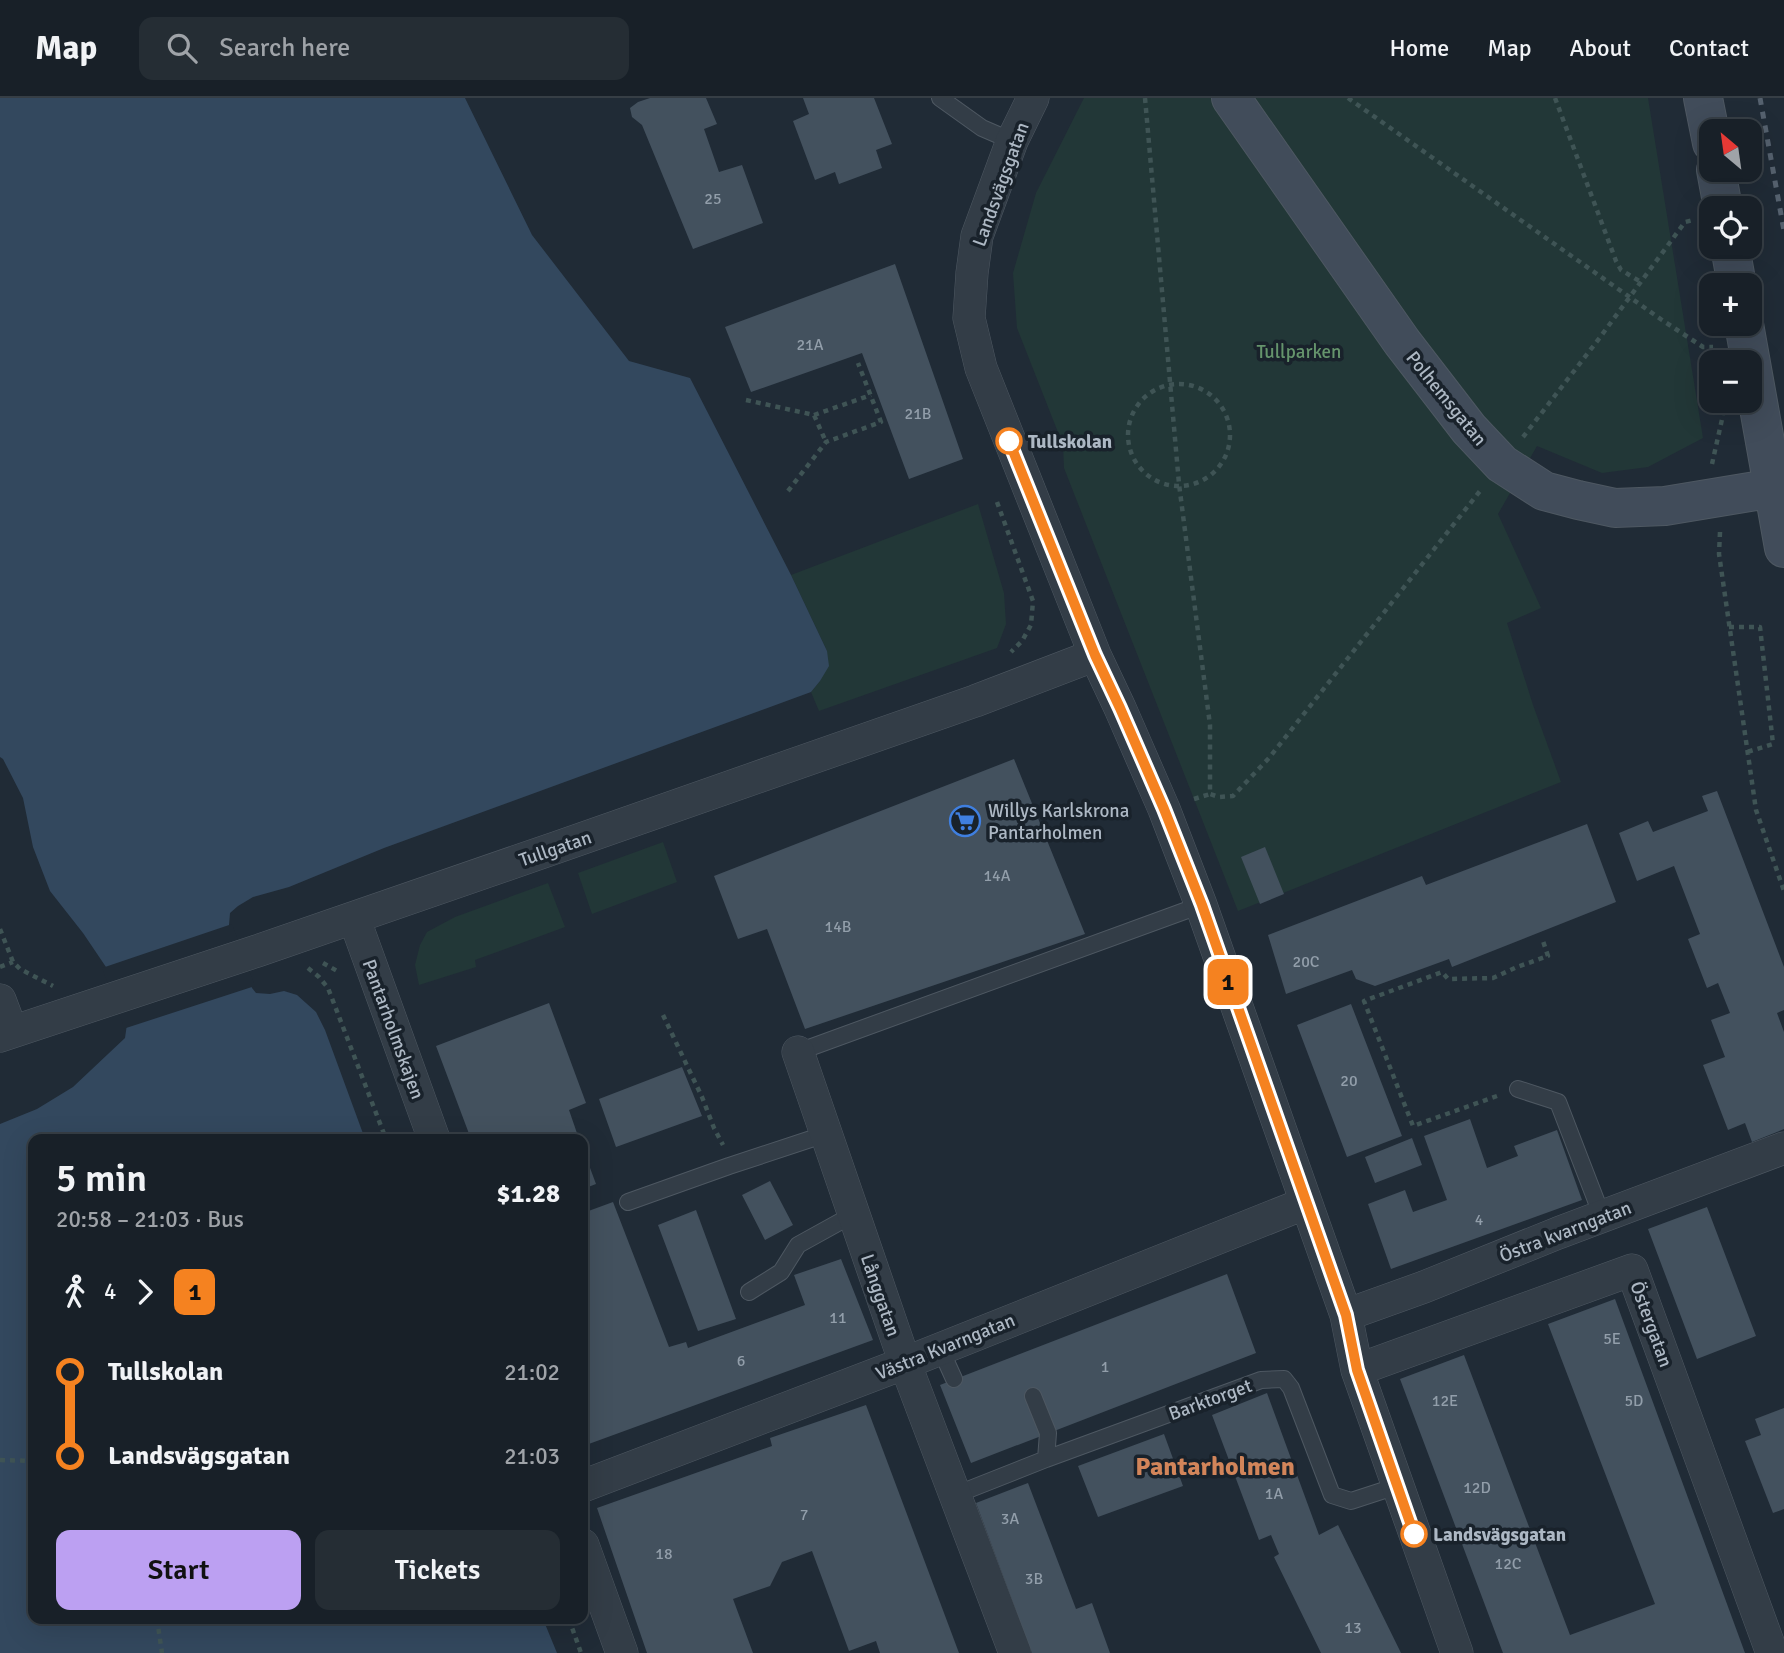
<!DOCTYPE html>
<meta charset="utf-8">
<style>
:root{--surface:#182028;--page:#252d34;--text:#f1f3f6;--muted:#9fa3a8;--line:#363e45;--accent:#bca0f2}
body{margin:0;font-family:Signika,sans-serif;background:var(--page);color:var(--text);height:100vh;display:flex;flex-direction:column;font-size:26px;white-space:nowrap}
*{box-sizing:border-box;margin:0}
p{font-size:23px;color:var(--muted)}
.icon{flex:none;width:38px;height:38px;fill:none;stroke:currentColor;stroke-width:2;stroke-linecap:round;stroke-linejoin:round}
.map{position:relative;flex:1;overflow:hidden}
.sheet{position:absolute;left:28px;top:1036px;width:560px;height:490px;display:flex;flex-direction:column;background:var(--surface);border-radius:14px;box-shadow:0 7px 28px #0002,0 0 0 2px var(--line)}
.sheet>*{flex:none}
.badge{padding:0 14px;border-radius:10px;font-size:24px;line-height:46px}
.needle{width:46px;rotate:331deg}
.tools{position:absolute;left:1699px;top:21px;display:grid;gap:14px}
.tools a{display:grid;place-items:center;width:63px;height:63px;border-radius:14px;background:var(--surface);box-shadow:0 7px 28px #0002,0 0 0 2px var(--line);font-size:35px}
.map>.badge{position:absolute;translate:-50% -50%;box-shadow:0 0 0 4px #fff}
.legs{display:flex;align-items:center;gap:10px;height:77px;padding:0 28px;font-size:23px}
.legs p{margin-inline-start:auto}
.head{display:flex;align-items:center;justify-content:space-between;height:119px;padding:0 28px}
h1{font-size:38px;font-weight:600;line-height:52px}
.button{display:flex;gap:14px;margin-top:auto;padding:14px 28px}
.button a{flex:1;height:80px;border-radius:14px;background:var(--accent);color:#111;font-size:28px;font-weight:600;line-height:80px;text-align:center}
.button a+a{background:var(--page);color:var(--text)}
ul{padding:0 28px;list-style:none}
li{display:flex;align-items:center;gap:24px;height:84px;font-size:26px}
li i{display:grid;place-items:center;width:10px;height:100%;margin:0 9px;background:currentColor}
li i::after{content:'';width:18px;height:18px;margin:-9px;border:5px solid;border-radius:50%;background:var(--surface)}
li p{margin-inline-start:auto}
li:first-child i{background:linear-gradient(#0000 50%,currentColor 0)}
li:last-child i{background:linear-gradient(currentColor 50%,#0000 0)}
header{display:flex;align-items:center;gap:42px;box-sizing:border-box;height:98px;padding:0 35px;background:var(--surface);border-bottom:2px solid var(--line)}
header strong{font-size:33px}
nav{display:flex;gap:38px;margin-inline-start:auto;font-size:24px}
.search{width:490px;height:63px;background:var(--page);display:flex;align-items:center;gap:18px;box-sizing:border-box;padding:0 24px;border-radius:14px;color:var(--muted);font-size:26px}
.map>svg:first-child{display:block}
.green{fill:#223737}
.water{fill:#33485e}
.pier{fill:#202b36}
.building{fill:#43515e}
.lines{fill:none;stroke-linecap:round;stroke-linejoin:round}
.lane-casing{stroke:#4e5862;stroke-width:18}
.street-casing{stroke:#4e5862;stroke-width:33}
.secondary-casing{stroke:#4e5862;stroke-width:40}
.path{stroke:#3f5455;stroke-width:4.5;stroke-dasharray:5 5;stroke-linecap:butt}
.lane{stroke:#333d47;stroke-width:16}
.street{stroke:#333d47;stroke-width:32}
.secondary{stroke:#414c5a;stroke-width:38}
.rail{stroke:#55616e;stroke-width:5;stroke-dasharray:7 7;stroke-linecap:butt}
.line-1-casing{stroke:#fff;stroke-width:16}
.line-1{stroke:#f58220;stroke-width:10}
.stop-1-dot{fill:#fff;stroke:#f58220;stroke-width:3.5}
.labels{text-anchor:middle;stroke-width:7;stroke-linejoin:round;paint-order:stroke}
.number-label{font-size:16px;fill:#929eaa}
.street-label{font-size:19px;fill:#adb8c4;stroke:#19222b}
.park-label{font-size:19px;fill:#65946c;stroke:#19222b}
.stop-label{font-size:19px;font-weight:bold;fill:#adb8c4;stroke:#19222b;text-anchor:start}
.poi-label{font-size:19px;fill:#adb8c4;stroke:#19222b;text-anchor:start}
.district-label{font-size:26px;font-weight:bold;fill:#d2855a;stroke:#19222b}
</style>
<header>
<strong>Map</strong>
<div class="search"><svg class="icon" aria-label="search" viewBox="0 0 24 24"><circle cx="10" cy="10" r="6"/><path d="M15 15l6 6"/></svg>Search here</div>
<nav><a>Home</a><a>Map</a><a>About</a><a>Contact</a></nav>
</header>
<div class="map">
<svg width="1784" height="1555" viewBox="0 0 1784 1555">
<rect width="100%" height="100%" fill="#202b36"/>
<path class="green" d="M1084,0H1648L1703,340L1648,369L1602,375L1537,348L1498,416L1541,510L1507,525L1533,607L1561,684L1238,813L1064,370L1063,347L1017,230L1013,175L1036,95Z
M978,406L1004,495L1006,526L997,550L819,613L811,594L820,583L827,553L791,477Z
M663,744L677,784L592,816L578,775Z
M548,785L565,829L475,862L476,869L419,887L415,867L420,847L427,834L455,819Z"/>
<path class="water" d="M0,0H465L532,137L629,263L690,280L791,477L827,553L829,568L820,583L811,594L384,750L289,789L253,799L238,808L230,815L229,827L252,890L256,895L270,896L284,893L297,897L316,914L325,932L365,1041H33V1521H543L557,1555H0V1026L37,1011L73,989L125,940L127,926L106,869L83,835L50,793L33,749L23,700L3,661L0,659Z"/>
<path class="pier" d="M232,826L255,888L123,931V926L102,870Z"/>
<path class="building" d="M650,0H706L717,26L704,31L719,74L742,67L763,125L693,151L642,27L632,19L630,10L638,4Z
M803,0H874L892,46L876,52L882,70L839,86L835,74L815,82L793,23L809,16Z
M895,166L963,361L909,381L862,255L751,294L725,229Z
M1014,661L1085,836L805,931L767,831L738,841L714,778Z
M1717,693L1784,869V912L1777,915L1784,934V1031L1752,1044L1745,1025L1728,1032L1703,967L1725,959L1711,922L1730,915L1718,885L1707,890L1688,841L1700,836L1674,768L1637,783L1619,735L1648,723L1653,734L1708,713L1702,698Z
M1587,726L1616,804L1452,869L1449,861L1375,888L1356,881L1352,872L1286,896L1268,837L1422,778L1426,787Z
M1265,749L1284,796L1260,806L1241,759Z
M549,905L586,1005L569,1012L579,1041H471L436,948Z
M1351,906L1402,1038L1347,1059L1297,927Z
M682,969L702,1018L616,1049L599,1001Z
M1470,1021L1487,1070L1518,1058L1514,1048L1557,1032L1582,1102L1391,1171L1368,1106L1405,1092L1413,1114L1447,1102L1424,1038Z
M1412,1040L1422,1067L1375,1085L1365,1059Z
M583,1051L596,1086L583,1091Z
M770,1083L793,1127L765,1142L742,1097Z
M613,1104L669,1249L686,1244L688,1250L805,1207L794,1177L841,1161L873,1242L586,1347L583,1339V1115Z
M1707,1109L1756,1238L1697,1261L1648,1131Z
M696,1112L736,1221L698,1233L658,1127Z
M1227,1176L1256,1255L971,1365L940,1287Z
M1615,1201L1745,1555H1503L1400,1281L1464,1257L1570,1537L1655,1506L1548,1226Z
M1267,1295L1319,1437L1338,1427L1401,1555H1321L1274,1459L1279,1456L1271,1437L1259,1442L1212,1317Z
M866,1307L959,1555H880L876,1543L849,1553L812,1453L782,1464L770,1488L733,1501L753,1555H647L597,1410L772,1348L770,1340Z
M1784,1310V1411L1773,1415L1745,1343L1761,1337L1755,1321Z
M1164,1336L1183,1388L1098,1419L1078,1368Z
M1028,1385L1076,1511L1092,1505L1110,1555H1032L976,1405Z"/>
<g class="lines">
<g class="lane-casing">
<path id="lane" d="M940,0L982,30L1012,43
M798,954L1201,807
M1518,991L1558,1004L1602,1118
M628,1104L729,1068L826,1036
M749,1194L781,1174L798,1147L854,1116
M940,1250L954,1281
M1033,1298L1048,1335L1046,1361
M955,1397L1046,1361L1261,1282L1284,1281L1291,1290L1332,1397L1351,1403L1397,1388"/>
</g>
<g class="street-casing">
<path id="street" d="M1033,0L1012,43L977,138L972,175L969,220L981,270L1095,557L1120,610L1164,711L1201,807L1346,1217L1357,1272L1457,1555
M354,820L434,1041
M0,902L12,934
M0,938L257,853L555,750L975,603L1095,557
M798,954L905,1265L1015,1555
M1346,1217L1424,1189L1558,1135L1784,1050
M1357,1272L1632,1172L1772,1555
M583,1388L905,1265L1306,1105
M583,1447L622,1555"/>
</g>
<g class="secondary-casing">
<path id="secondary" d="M1231,0L1402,244L1469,331L1502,366L1544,393L1578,402L1615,410L1665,408L1774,390
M1703,0L1712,45
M1716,72L1723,110
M1730,149L1737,187
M1744,226L1784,450"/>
</g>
<path class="path" d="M1145,0L1179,386L1210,627V696L1219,699L1233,698L1269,660L1480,393
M1348,0L1662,222L1703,249H1713
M1555,0L1616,163L1621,172L1641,184
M1128 337a51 51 0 1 1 102 0a51 51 0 1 1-102 0Z
M746,302L814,317L826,344
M814,317L871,297
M1523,339L1598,242L1685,124L1693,122
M1712,366L1723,317
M788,393L826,344L881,324L858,265
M997,404L1033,503L1031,527L1022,543L1011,554
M1720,434L1719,456L1756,712L1784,793
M1729,529H1760L1773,646L1747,654
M1194,701L1210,696
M0,831L13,864L20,871L53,888
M323,865L339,874
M0,869L13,864
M308,870L319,879L328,890L386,1041
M663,917L702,999L714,1030L723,1047
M1497,998L1413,1028L1364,903L1442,874L1448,881L1493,880L1517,869L1548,858L1542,840
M0,1362L33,1363
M157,1521L162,1555
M569,1521L581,1555"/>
<use href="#lane" class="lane"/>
<use href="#street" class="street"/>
<use href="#secondary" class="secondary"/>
<path class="rail" d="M1760,0L1784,133"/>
</g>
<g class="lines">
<g class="line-1-casing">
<path id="line-1" d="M1009,343L1095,557L1120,610L1164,711L1202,807L1346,1217L1357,1272L1414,1436"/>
</g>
<use href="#line-1" class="line-1"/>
</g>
<defs>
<g id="supermarket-ring" transform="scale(1.575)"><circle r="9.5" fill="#19222b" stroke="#3f7fe0" stroke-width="1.5"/><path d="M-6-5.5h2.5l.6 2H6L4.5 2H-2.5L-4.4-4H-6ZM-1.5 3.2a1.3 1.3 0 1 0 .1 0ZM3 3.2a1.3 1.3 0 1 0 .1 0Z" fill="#3f7fe0"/></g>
</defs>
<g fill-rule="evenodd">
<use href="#supermarket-ring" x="965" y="723"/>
</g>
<g class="stop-1-dot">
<circle cx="1009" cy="343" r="12"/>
<circle cx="1414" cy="1436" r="12"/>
</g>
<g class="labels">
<g class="number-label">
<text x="713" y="106">25</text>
<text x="810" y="252">21A</text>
<text x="918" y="321">21B</text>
<text x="997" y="783">14A</text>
<text x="838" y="834">14B</text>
<text x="1306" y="869">20C</text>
<text x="1349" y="988">20</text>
<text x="1479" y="1127">4</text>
<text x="838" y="1225">11</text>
<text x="1612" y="1246">5E</text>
<text x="741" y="1268">6</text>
<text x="1105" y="1274">1</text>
<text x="1445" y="1308">12E</text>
<text x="1634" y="1308">5D</text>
<text x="1477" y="1395">12D</text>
<text x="1274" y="1401">1A</text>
<text x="804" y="1422">7</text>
<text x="1010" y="1426">3A</text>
<text x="664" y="1461">18</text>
<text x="1508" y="1471">12C</text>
<text x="1034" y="1486">3B</text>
<text x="1353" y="1535">13</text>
</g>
<g class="street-label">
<text transform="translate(1000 86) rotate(-70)" y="7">Landsvägsgatan</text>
<text transform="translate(1447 300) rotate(51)" y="7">Polhemsgatan</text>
<text transform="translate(555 750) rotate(-19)" y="7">Tullgatan</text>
<text transform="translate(394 931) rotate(70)" y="7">Pantarholmskajen</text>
<text transform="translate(1565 1133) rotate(-21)" y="7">Östra kvarngatan</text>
<text transform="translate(881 1197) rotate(71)" y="7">Långgatan</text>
<text transform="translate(1652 1226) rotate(70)" y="7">Östergatan</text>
<text transform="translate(945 1248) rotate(-22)" y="7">Västra Kvarngatan</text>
<text transform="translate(1210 1301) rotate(-20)" y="7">Barktorget</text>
</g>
<g class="park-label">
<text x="1299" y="260">Tullparken</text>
</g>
<g class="stop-label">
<text x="1028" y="350">Tullskolan</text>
<text x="1433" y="1443">Landsvägsgatan</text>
</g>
<g class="poi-label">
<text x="988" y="719">Willys Karlskrona<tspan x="988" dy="22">Pantarholmen</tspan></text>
</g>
<g class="district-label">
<text x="1215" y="1377">Pantarholmen</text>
</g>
</g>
</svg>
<div class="tools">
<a><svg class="needle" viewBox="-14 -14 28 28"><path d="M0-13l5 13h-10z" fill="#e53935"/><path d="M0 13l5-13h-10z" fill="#9fa3a8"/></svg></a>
<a><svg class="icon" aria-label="locate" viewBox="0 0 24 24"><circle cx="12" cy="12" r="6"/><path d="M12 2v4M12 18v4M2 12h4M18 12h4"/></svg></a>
<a>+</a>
<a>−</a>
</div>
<b class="badge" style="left:1228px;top:884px;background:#f58220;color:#111">1</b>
<section class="sheet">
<div class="head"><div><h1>5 min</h1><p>20:58 – 21:03 · Bus</p></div><b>$1.28</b></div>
<div class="legs"><svg class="icon" aria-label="walk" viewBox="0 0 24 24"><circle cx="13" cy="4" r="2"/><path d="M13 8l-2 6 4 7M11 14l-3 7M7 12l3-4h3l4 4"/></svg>4<svg class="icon" aria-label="forward" viewBox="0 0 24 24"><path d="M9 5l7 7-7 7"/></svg><b class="badge" style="background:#f58220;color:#111">1</b></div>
<ul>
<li><i style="color:#f58220"></i><b>Tullskolan</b><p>21:02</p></li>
<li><i style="color:#f58220"></i><b>Landsvägsgatan</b><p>21:03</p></li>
</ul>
<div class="button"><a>Start</a><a>Tickets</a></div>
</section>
</div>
